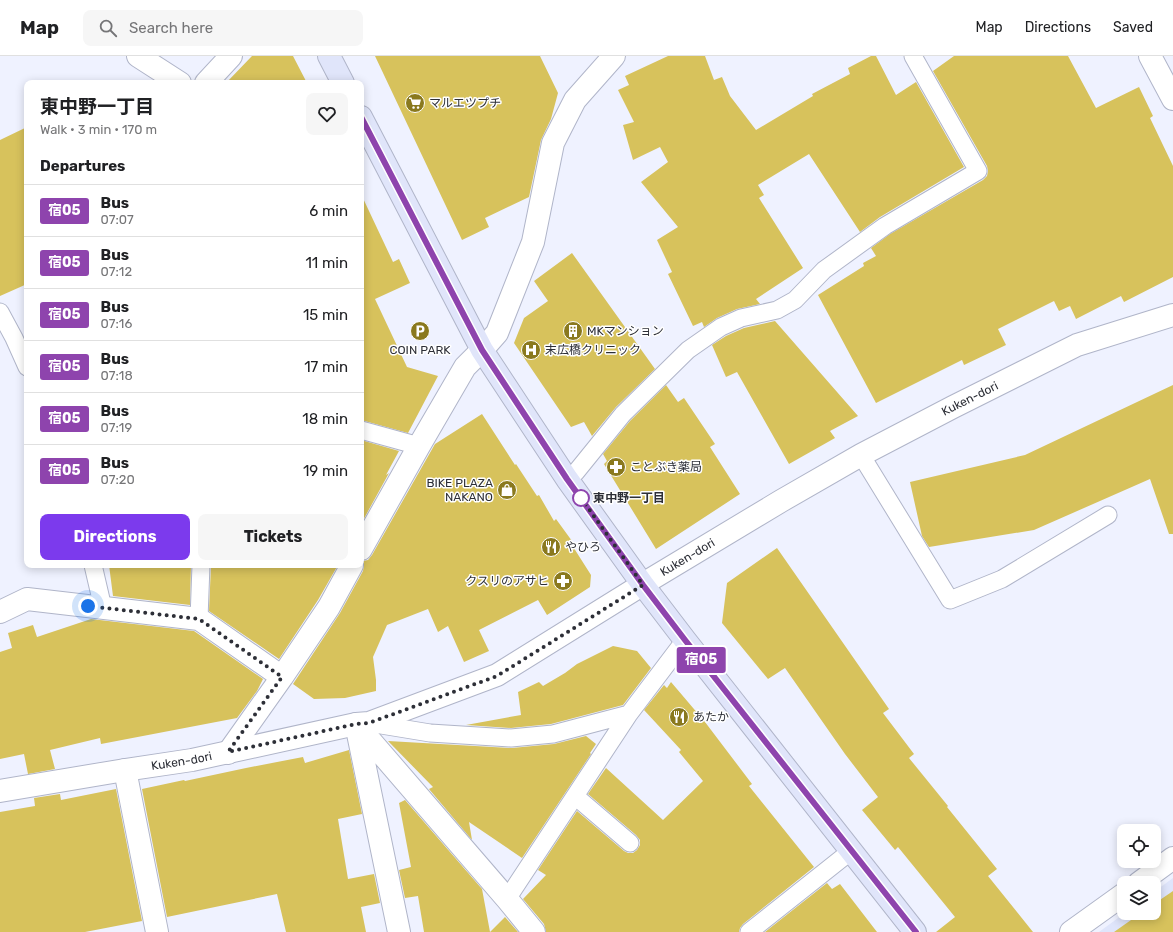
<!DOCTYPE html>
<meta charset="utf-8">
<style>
:root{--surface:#fff;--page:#f6f6f6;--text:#202124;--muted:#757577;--line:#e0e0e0;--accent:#7c3aed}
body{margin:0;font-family:Rubik,"Noto Sans JP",sans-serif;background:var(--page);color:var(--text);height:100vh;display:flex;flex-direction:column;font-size:15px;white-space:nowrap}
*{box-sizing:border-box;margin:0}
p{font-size:13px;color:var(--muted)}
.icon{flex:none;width:22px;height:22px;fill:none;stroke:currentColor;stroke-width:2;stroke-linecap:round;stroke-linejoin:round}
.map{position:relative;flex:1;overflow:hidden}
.details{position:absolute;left:24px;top:24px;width:340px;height:488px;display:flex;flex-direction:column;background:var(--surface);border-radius:8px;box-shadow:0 2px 10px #0003}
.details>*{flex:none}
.badge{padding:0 8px;border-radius:3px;font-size:14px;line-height:26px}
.controls{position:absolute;left:1117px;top:768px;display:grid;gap:8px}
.controls a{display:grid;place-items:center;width:44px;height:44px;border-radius:8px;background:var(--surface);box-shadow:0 2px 10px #0003;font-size:20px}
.you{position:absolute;width:20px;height:20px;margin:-10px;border:3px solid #fff;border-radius:50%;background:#1a73e8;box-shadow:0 0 0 6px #1a73e833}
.map>.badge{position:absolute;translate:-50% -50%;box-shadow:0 0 0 2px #fff}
h2{padding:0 16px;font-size:15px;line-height:36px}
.round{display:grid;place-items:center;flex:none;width:42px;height:42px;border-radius:8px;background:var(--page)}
.summary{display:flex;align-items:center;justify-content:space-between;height:68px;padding:0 16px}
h1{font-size:19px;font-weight:700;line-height:30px}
.button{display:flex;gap:8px;margin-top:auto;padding:8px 16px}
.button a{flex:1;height:46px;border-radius:8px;background:var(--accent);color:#fff;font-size:16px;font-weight:700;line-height:46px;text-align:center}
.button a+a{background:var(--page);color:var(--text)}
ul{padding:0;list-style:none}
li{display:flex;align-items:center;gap:12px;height:52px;padding:0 16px;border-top:1px solid var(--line)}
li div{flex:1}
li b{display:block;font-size:15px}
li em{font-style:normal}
li .badge{min-width:44px;font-weight:700;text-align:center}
header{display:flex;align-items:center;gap:24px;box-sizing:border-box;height:56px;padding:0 20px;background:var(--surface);border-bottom:1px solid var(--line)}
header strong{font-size:19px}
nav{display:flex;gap:22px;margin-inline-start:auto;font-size:14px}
.search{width:280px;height:36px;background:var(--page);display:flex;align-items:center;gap:10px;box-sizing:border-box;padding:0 14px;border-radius:8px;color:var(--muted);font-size:15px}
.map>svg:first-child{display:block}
.built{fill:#dfe5fb}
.building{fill:#d7c25c}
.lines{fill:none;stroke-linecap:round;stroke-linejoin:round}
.service-casing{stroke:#b0b5c9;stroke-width:19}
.minor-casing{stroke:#b0b5c9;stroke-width:24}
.tertiary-casing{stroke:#b0b5c9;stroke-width:24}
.secondary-casing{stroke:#b0b5c9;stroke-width:24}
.service{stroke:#fff;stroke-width:17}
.minor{stroke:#fff;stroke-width:22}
.tertiary{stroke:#fff;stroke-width:22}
.secondary{stroke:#e0e5fa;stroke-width:22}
.line-casing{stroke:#fff;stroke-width:9}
.line{stroke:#8e44ad;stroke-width:6}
.walk{stroke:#2d2f37;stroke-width:4;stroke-dasharray:0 7.2}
.stop-dot{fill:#fff;stroke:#8e44ad;stroke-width:2}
.labels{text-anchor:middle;stroke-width:3;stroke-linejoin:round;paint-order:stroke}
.poi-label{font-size:12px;fill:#2d2f37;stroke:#fff;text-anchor:start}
.street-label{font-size:12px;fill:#2d2f37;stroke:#fff}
.stop-label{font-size:12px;font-weight:bold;fill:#2d2f37;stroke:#fff;text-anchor:start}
</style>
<header>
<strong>Map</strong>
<div class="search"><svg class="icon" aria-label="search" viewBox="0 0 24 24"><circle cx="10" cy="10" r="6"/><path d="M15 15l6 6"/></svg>Search here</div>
<nav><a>Map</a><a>Directions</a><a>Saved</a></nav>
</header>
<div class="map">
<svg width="1173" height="876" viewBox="0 0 1173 876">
<rect width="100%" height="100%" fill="#eff2ff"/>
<path class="built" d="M1173,822V876H1099L1125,857H1154V836Z"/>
<path class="building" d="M252,0H293L307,27H226Z
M375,0H540L558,37L551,63L541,84L529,141L485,162L489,171L462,184Z
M668,0H705L714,24L722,21L730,40L756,74L813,40L812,38L850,18L848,12L871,0H876L896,39L916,26L964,111L880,161L860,176L809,98L758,129L764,139L759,142L803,212L756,243L760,248L737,253L717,262L704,271L702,266L693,270L668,218L672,216L657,184L678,171L641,126L668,106L660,91L633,104L623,69L634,66L618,34L629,29L625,20Z
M954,0H1068L1096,52L1139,31L1153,60L1150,62L1173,110V221L1124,246L1121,240L1076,263L1070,250L1059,255L1054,245L998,273L1006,289L964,309L962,304L876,347L818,239L864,210L863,207L876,200L871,192L890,178L983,124L987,120L988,115L987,110L933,15Z
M27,71V228L0,240V84Z
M361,138L393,206L399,203L410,227L375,243L407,311L438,320L408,377L361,364Z
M572,197L655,313L616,351L592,380L584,366L571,371L514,287L524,262L548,245L534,225Z
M775,265L858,360L830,375L835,382L789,408L737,316L726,321L712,289L726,280L744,272Z
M666,329L678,346L684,342L715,388L710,391L740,438L656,493L604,408L607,405L603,398L630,365Z
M1173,329V478H1169L1150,423L1034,474L929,491L922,480L910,426L1025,399Z
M482,358L515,409L516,408L537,440L539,439L554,465L556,463L572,485L570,486L591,519L590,531L547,559L538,544L479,574L489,595L464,606L448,570L438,576L428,553L387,569L373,601L376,624V635L345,642L314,643L293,628L340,557L363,515L364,509L363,505L368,504L372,499L435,388Z
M361,384L399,395L386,419L389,417L361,468Z
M777,492L889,653L883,657L914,698L909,702L948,750L947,751L997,813L988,820L1033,876H936L955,861L898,791L895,794L862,754L878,741L845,698L785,612L768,623L722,567L727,527Z
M109,509H191L190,549L113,540Z
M211,509H338L318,544L279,603L209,555Z
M91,563L194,575L263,623L257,635L237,662L101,688L100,682L50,694L55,713L28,718L24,698L0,703V596L12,592L8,577L33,569L37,581Z
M613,590L637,595L651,612L623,649L551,668L511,672L466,669L521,659L518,636L539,626L543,630L565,617L577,608Z
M671,626L705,666L752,728L749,730L814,811L743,868L740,872L739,876H546L544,868L523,843L546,819L538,814L577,755L624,795L628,797H633L637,794L640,789V784L636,779L588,738L606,712L663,764L703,725L679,696L681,694L644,654L664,629L667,632Z
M586,680L596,688L590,697L591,698L522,802L469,766L472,784L429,733L433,731L388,685L512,692L554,688Z
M349,694L362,758L338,763L348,823L374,818L380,847L361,851L366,876H286L277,838L167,861L142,733L184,724L185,725L246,712L303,701L305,707Z
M116,733L142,865L85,876H0V756L35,750L34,742L60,738L61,744Z
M405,744L482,833L490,876H424L418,840L405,842L399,814L411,811L399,747Z
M827,827L832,833L840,828L877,876H765Z
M1173,835V876H1114L1141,857H1154V848Z
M505,861L518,876H490Z"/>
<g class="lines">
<g class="service-casing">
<path id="service" d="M0,256L14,282L27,311
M361,374L419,390
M861,399L950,544L1002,523L1108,459
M567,423L576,416L623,358L688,294L721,271L741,262L777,254L795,244L824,214L885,170L978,115L913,0
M93,509L103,552
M199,563L201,509
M369,667L430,677L511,682L553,678L629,658
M575,740L630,787
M507,843L629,658L685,584
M749,876L851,795"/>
</g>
<g class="minor-casing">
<path id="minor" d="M138,0L180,27
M1150,0L1173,43
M206,27L231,0
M361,493L419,390L465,311L482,294L497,277L533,186L553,87L575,44L614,0
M0,556L27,543L199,563L282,621
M228,697L282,621L329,551L352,509
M125,714L157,876
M1139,827L1173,802
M399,876L356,668L507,843L534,876
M1071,876L1124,838"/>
</g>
<g class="tertiary-casing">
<g id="tertiary">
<path id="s1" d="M0,735L125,714L192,704L356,668L369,667L497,619L653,522L781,445L861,399L953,351L1077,289L1173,259"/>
</g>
</g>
<g class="secondary-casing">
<path id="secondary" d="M329,0L343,27
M361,61L482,294L567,423L643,529L685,584L915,876"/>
</g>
<use href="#service" class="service"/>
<use href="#minor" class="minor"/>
<use href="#tertiary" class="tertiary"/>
<use href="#secondary" class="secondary"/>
</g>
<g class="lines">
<g class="line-casing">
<path id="line" d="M361,61L482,294L567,423L643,529L685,584L916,876"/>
</g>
<use href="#line" class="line"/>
<path class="walk" d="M88,550L199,563L282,621L228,696L356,668L369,667L497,620L643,529L581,442"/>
</g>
<defs>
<g id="supermarket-disc" transform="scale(1)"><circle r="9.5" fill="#8a791e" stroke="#fff"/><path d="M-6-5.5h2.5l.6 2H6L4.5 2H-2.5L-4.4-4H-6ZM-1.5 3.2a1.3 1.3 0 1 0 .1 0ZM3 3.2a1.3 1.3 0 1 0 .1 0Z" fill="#fff"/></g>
<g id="parking-disc" transform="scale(1)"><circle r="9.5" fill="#8a791e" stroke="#fff"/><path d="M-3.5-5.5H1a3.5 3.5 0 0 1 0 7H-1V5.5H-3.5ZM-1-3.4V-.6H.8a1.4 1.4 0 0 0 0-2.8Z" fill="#fff"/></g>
<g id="building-disc" transform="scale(1)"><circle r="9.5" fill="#8a791e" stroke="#fff"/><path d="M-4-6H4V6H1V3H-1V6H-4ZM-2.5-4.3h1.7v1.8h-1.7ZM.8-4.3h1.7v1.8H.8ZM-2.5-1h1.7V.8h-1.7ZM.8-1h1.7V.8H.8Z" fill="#fff"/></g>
<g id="hospital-disc" transform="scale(1)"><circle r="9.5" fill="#8a791e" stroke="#fff"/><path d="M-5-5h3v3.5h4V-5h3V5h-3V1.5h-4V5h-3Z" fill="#fff"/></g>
<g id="pharmacy-disc" transform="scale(1)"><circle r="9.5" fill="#8a791e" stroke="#fff"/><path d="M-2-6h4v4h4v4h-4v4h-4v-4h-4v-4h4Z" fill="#fff"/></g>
<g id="shop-disc" transform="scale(1)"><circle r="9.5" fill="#8a791e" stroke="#fff"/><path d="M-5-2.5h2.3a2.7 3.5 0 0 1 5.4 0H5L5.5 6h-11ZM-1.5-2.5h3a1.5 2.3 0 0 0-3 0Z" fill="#fff"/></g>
<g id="restaurant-disc" transform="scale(1)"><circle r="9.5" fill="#8a791e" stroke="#fff"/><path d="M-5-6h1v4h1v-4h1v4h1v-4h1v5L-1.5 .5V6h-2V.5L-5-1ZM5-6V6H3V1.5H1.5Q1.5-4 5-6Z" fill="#fff"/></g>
</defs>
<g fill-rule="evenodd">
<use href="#supermarket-disc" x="415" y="47"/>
<use href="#parking-disc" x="420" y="275"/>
<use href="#building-disc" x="573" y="275"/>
<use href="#hospital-disc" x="531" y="294"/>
<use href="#pharmacy-disc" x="616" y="411"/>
<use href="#shop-disc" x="507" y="434"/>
<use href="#restaurant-disc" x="551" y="491"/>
<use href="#pharmacy-disc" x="563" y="525"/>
<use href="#restaurant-disc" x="679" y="661"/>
</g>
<circle class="stop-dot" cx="581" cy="442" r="8"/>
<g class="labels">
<g class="poi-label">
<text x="429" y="51">マルエツプチ</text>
<text x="587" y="279">MKマンション</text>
<text x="420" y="298" text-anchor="middle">COIN PARK</text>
<text x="545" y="298">末広橋クリニック</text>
<text x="630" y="415">ことぶき薬局</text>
<text x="493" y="431" text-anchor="end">BIKE PLAZA<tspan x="493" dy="14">NAKANO</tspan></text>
<text x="565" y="495">やひろ</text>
<text x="549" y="529" text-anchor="end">クスリのアサヒ</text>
<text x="693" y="665">あたか</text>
</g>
<g class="street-label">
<text dy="4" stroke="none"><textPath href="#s1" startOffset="1060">Kuken-dori</textPath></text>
<text dy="4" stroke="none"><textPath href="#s1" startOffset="736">Kuken-dori</textPath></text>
<text dy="4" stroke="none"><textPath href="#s1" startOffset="184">Kuken-dori</textPath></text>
</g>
<g class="stop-label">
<text x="593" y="446">東中野一丁目</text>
</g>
</g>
</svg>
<div class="controls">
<a><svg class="icon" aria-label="locate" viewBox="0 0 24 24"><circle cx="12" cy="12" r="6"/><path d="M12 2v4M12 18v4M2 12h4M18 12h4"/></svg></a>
<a><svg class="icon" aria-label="layers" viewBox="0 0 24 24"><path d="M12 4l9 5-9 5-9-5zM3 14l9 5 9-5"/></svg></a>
</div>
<div class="you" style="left:88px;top:550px"></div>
<b class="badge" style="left:701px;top:604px;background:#8e44ad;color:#fff">宿05</b>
<section class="details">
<div class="summary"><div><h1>東中野一丁目</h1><p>Walk · 3 min · 170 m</p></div><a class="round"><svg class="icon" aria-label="heart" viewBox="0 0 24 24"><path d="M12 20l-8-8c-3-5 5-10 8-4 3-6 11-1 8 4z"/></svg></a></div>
<h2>Departures</h2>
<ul>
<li><span class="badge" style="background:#8e44ad;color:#fff">宿05</span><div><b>Bus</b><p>07:07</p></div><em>6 min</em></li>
<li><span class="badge" style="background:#8e44ad;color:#fff">宿05</span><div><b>Bus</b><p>07:12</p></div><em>11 min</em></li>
<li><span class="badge" style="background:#8e44ad;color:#fff">宿05</span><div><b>Bus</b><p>07:16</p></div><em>15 min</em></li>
<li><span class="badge" style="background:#8e44ad;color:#fff">宿05</span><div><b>Bus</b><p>07:18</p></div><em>17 min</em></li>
<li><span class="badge" style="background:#8e44ad;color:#fff">宿05</span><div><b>Bus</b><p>07:19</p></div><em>18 min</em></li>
<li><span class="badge" style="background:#8e44ad;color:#fff">宿05</span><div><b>Bus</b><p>07:20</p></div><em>19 min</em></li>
</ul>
<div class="button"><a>Directions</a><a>Tickets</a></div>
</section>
</div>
